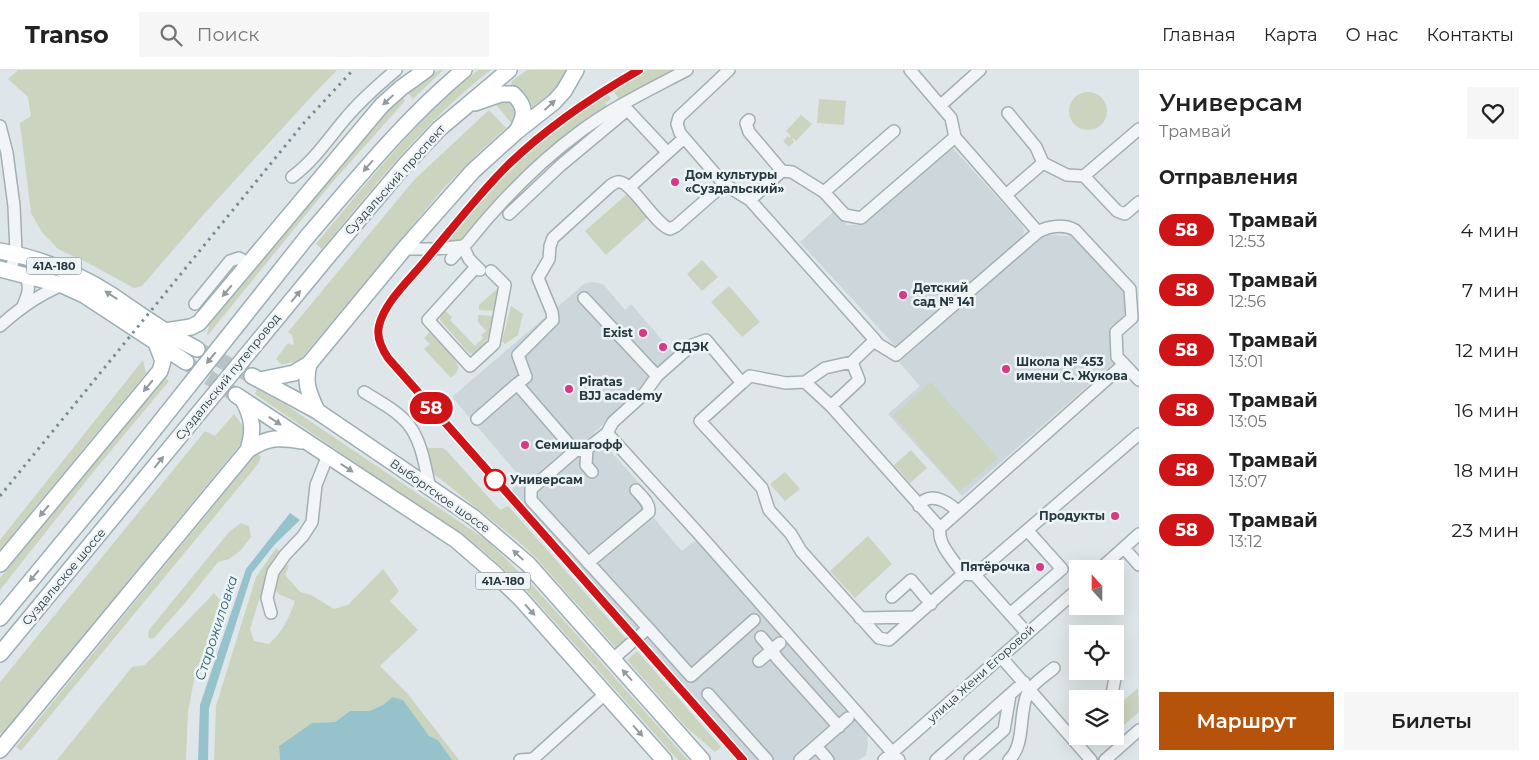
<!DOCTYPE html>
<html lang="ru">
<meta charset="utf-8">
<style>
:root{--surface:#fff;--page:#f6f6f6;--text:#222;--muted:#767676;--line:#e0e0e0;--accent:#b45309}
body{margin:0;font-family:Montserrat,sans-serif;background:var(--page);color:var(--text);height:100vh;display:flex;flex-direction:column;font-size:19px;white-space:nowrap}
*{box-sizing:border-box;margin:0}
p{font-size:16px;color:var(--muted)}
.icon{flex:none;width:28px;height:28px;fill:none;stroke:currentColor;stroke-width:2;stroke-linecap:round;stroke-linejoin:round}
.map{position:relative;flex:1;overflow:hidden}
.side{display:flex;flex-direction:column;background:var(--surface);width:400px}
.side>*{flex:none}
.badge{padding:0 10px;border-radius:16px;font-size:18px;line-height:32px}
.needle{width:32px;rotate:339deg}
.buttons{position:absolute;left:1069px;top:490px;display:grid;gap:10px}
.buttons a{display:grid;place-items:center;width:55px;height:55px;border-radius:0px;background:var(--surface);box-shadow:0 5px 20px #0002;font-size:25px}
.map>.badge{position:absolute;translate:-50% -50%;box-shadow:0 0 0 2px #fff}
h2{padding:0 20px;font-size:19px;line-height:45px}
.round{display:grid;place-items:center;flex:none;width:52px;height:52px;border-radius:0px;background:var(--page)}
.overview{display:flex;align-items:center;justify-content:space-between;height:85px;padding:0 20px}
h1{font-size:24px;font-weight:600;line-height:38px}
.cta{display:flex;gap:10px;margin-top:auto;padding:10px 20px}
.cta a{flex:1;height:58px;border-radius:0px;background:var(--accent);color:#fff;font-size:20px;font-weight:600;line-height:58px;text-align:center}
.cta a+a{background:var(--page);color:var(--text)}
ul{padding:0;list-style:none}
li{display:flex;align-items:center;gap:15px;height:60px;padding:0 20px}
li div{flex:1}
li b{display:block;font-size:19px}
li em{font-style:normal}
li .badge{min-width:55px;font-weight:700;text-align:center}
header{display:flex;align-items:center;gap:30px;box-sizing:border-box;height:70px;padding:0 25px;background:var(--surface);border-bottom:1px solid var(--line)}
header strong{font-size:24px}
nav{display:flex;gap:28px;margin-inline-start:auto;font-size:18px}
.search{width:350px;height:45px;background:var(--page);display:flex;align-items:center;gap:12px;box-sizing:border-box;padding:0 18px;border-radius:0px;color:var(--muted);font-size:19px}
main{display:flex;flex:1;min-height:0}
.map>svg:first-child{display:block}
.built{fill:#ccd6db}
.green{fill:#cbd4bf}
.water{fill:#96c2cc}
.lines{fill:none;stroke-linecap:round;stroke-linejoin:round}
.major-tunnel{stroke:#b9c3c7;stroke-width:15;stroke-dasharray:15 8;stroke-linecap:butt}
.minor-casing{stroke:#a3afb3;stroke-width:14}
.major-casing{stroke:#9dafb6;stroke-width:18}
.minor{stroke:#f1f5f7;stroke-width:11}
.major{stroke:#fff;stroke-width:15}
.tram{stroke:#778b94;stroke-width:1}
.rail{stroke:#778b94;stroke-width:3;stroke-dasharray:2.5 5;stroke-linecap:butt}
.major-bridge-casing{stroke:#9dafb6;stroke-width:18;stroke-linecap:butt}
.major-bridge{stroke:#fff;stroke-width:15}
.oneway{fill:#929ca0}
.line-casing{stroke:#fff;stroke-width:11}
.line{stroke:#ce1417;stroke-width:8}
.poi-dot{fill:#d83985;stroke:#eef4f6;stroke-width:2}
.stop-dot{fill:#fff;stroke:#ce1417;stroke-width:2.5}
.labels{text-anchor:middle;stroke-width:5;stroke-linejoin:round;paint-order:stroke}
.shield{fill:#eef4f6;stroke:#627177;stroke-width:1}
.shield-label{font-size:11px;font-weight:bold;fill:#263941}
.poi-label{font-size:12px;font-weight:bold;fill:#263941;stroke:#eef4f6;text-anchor:start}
.street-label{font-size:12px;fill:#263941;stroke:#eef4f6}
.stop-label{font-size:12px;font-weight:bold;fill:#263941;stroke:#eef4f6;text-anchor:start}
.water-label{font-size:14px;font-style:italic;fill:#2d6778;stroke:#eef4f6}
</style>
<header>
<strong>Transo</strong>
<div class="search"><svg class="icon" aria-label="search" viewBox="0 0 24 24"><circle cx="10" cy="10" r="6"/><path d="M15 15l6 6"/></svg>Поиск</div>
<nav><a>Главная</a><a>Карта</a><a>О нас</a><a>Контакты</a></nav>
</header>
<main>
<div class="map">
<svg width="1139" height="690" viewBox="0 0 1139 690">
<rect width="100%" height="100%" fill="#dee6e9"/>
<path class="built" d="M952,77L1022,155L1024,162L1021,170L897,278L800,172L833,142L847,155H861Z
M1044,164L1077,167L1125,221L1126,249L1112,262L1116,291L962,426L888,344L920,316L899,292Z
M591,212L599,213L604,215L625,240L631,234L675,285L594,363L640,414L632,422L674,472L682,481L693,472L697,471L864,661L867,665L868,674L866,685L859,690H749L511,420L522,409L452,327L584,214Z"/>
<path class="green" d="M18,0H337L311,27L204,144L142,216L134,218L88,193L58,179L42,162L31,143L20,53L31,46L28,27L8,9Z
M440,0H443L413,29L406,21L432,4Z
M478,0H491C425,50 375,116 322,179L316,174C367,113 416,50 478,0Z
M527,0H568L551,27L533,39L522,22L511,15L512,11Z
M644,0H676L620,30L611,18Z
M1069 41a19 19 0 1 1 38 0a19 19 0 1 1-38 0Z
M606,22L611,29L605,33L608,37C588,50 569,62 551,77C520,103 493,136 466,166L455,172L441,174C463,148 485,120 510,97C539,69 572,45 606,22Z
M400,24L405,31L330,115L208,265L207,264L209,257L205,255Z
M819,29L846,31L844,55L817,53Z
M510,30L518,43L512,54L493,31Z
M489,40L506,58L477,84L443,119L296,295L292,292L282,295L276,289L288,273L292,275L294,274L292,265L288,262L414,110Z
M801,45L812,54L796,71L793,68L792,69L794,72L789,77L783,71L788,66L789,68L791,66L786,61Z
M627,124L648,147L606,185L585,161Z
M702,190L718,207L702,221L687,204Z
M729,216L760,252L742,267L711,232Z
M499,217L501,220L497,241L479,240V235Z
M511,236L523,244L518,265L505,274L502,271Z
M446,241L452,247L450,250L475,276L483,268L481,265L486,261L478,252V245L494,246C491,266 488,271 473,284L469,283L440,250L441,245Z
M430,262C436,269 459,290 458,298C458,302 454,305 451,308L424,279L430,274L424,268Z
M143,290L146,303L0,480V470Z
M164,307L169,311L94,401L0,520V508Z
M931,312L998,388L959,421L893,345Z
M257,319L286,335L488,471L535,518L688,690H678L529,523L515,509L481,479L255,324Z
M234,344L244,357L243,371L2,665L0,663V612L205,361L215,366Z
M425,378H442L446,380L500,440L508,436L627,570L617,579L535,487L519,472L434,404Z
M911,380L927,398L910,413L894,395Z
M257,383L261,387L258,394L21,681L16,677Z
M785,402L800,419L785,431L770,414Z
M241,453L249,456L251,467L240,481L229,489L218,492L185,533L154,568L151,569L148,567L149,560L229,462Z
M868,466L892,494L855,528L830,501Z
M276,478L280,482L268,501L250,559L254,571L269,574C283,561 288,550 295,531L280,525L275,519L278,503L285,494L289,496L285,505L300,522L311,525L334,539L348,535L383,499L399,521L390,531L418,560L380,596L407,623L459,690H452L438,670L429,666L419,653L392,627L383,635L369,641H350L335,652L312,653L279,676L280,690H214L216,636L256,507Z
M214,523L221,531L194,610L188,642L186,690H57L132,597L145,595Z
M637,581L721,677L715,682L687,658L627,590Z
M1138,618L1139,642L1115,663V638Z"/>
<path class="water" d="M290,443L300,450L275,474L252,503L209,638L208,690H198L200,635L246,499Z
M392,627L403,630L429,666L438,670L452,690H280L279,676L312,653L335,652L350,641H369L383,635Z"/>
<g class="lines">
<path class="major-tunnel" d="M197,279L252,306
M189,295L236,325"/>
<g class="minor-casing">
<path id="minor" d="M623,35L667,82
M941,35L980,0
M749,50L746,53L749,62L782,101
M0,56L7,83L14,136L16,183L10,201
M1043,93L1067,105L1084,106L1139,59
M1084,106L1117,141L1125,144L1139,132
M292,107C314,91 328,69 345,49C360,31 378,15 396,0
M724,114L750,130L875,270L852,292L825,298L805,312L786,313L750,306L742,313
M632,115L684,68
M824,122L845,145L861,148L955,67L951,48L910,0
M1007,124L1043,93L1036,77L1008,43
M750,130L782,101L792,102L824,122L894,61
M509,144L561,95L627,40
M1038,162C1048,156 1064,154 1075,160L1130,219L1132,248L1116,262L1117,287L1124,294
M463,176L469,189L480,200
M404,179H435L463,176
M451,189L463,176L467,173C499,133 540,91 581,61C613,37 651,19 687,0
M476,197L428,250L470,296L494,274L505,215L491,201
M584,228L657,306
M195,234L230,191L239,188L249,194
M23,236C28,224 31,217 25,205
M0,256C20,238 37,226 62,215
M875,270L878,274L896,285L1038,162L955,67
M805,312L831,336L940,458C937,475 955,491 963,504
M517,314L526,307L518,285L553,250L552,242L538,208L549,189L550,176L553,168L610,116C611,115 616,112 617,112C631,109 654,154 670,159L676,156L724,114L680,63L677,54L679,47L729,0
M364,322C379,331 397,341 408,354C422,371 425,397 430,418
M831,336L859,310L852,292
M477,349L517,314L575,381L587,379L607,363L613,352L644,324L657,306L692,275L706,270L742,313L700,351L762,418L769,440L791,464L801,481L879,568L889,570L963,504L975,505L1027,563
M607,363L699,464L899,690
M587,379L586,395L592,402
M575,381L531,419V430L648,558
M919,436C921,434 922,431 925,430C936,424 951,434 958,442
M940,458L1124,294L1139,310
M1124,478L1139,495
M588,493L649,442C650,433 642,427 636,420
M1100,499L1139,464
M975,505L1139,364
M892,527L911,510L931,534
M271,543L267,528L273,502L285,485L303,466L312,452L316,415L328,385
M1010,544L1062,499L1027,460
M860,548L915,547
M761,567L772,580L777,588L839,657
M1001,587L1091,690
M613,589L648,558L691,606L754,550
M759,591L780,573
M708,624L767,690
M1111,629L1116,603L1114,601
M816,676L828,690
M520,690L533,689L605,624
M800,690L848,648
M884,690L1078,519
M936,690L1024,612
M970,690L1004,660L1010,625
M1009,690C1026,674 1018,643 1028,622C1033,613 1046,605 1054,598
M1105,690L1139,660"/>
</g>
<g class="major-casing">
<path id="major" d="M475,33L501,24H513C527,37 525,46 517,61
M307,167C357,109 405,49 464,0
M0,181C38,188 77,203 110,224C138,243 166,264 197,279
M329,185L405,95L439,59L509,0
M0,199L62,215L84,225L186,292
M165,261L191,257L199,253L382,35L401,18L426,0
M309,294C304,314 309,323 317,341
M252,306L317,341L473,447L528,494L702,690
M260,310L294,303L309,294L404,179L473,101L516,62L554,32L564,21L576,0
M236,325L456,470L493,502L521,529L664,690
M243,330C253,348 254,361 248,380
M0,494L160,301L163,291L156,273
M0,548L110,415
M0,584L128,429
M0,680L248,380C268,367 278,367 302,371"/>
</g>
<use href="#minor" class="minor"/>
<use href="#major" class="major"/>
<path class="tram" d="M639,0C592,27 546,58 507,96C476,126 450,162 422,195C407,213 384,233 379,256C376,268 382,279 388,288L743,690"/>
<path class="rail" d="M0,426L303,54L353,0"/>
<g class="major-bridge-casing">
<path id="major-bridge" d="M110,415L307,167
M128,429L329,185"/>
</g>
<use href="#major-bridge" class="major-bridge"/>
</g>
<defs><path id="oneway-solid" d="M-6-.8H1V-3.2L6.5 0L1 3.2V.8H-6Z" transform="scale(1.25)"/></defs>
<g class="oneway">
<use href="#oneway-solid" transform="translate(388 30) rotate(137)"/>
<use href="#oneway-solid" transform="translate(550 35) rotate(-43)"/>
<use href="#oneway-solid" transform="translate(368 96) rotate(131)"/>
<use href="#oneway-solid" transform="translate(227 221) rotate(130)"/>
<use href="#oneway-solid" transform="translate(111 225) rotate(-147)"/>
<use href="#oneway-solid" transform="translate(296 226) rotate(-51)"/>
<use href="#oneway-solid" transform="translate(211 288) rotate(129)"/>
<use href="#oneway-solid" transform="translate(148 316) rotate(130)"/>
<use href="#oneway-solid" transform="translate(275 351) rotate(33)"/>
<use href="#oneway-solid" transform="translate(159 392) rotate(-51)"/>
<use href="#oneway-solid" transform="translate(347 398) rotate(33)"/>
<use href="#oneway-solid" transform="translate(44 441) rotate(130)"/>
<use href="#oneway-solid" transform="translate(518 485) rotate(-137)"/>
<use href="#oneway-solid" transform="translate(34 506) rotate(130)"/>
<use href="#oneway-solid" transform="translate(530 540) rotate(48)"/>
<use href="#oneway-solid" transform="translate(627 605) rotate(-132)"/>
<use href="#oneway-solid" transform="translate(638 661) rotate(48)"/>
</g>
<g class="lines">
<g class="line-casing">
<path id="line" d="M639,0C592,27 546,58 507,96C477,126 451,160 424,192C409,210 384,233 379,256C376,268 382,279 388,288L743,690"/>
</g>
<use href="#line" class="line"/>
</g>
<g class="poi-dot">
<circle cx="675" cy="112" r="5"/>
<circle cx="903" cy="225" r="5"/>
<circle cx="643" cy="263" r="5"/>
<circle cx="663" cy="277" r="5"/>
<circle cx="1006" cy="299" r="5"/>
<circle cx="569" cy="319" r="5"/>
<circle cx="525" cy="375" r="5"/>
<circle cx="1115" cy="446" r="5"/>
<circle cx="1040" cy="497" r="5"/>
</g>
<circle class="stop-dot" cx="495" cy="410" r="10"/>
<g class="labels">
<g class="shield">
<rect x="26.5" y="187.5" width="55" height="17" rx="4"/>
<rect x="475.5" y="502.5" width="55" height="17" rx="4"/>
</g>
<g class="shield-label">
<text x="54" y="200">41А-180</text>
<text x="503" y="515">41А-180</text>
</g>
<g class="poi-label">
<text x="685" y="109">Дом культуры<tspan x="685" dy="14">«Суздальский»</tspan></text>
<text x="913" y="222">Детский<tspan x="913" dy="14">сад № 141</tspan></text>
<text x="633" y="267" text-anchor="end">Exist</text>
<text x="673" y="281">СДЭК</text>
<text x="1016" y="296">Школа № 453<tspan x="1016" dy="14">имени С. Жукова</tspan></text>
<text x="579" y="316">Piratas<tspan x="579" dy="14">BJJ academy</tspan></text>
<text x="535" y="379">Семишагофф</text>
<text x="1105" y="450" text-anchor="end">Продукты</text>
<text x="1030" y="501" text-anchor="end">Пятёрочка</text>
</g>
<g class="street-label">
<text transform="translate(395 110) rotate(-48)" y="4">Суздальский проспект</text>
<text transform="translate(228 307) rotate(-51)" y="4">Суздальский путепровод</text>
<text transform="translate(440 426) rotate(35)" y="4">Выборгское шоссе</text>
<text transform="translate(64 507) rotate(-50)" y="4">Суздальское шоссе</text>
<text transform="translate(981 604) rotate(-42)" y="4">улица Жени Егоровой</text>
</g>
<g class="stop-label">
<text x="510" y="414">Универсам</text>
</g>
<g class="water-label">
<text transform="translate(216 558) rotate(-72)" y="5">Старожиловка</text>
</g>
</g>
</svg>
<div class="buttons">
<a><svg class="needle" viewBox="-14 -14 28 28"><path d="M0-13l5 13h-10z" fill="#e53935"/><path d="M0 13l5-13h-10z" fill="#767676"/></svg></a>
<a><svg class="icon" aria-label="locate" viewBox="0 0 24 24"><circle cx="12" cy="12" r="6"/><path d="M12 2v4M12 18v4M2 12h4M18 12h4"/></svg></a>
<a><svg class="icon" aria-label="layers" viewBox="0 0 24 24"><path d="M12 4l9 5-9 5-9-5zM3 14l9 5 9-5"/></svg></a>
</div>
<b class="badge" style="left:431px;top:338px;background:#ce1417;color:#fff">58</b>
</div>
<section class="side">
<div class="overview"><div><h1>Универсам</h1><p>Трамвай</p></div><a class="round"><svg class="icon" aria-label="heart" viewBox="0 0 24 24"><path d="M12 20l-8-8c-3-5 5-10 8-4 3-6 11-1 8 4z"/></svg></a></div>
<h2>Отправления</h2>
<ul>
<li><span class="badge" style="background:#ce1417;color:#fff">58</span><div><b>Трамвай</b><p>12:53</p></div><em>4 мин</em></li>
<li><span class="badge" style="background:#ce1417;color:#fff">58</span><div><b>Трамвай</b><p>12:56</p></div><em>7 мин</em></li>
<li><span class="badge" style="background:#ce1417;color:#fff">58</span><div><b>Трамвай</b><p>13:01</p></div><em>12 мин</em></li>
<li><span class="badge" style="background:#ce1417;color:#fff">58</span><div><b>Трамвай</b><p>13:05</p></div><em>16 мин</em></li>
<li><span class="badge" style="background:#ce1417;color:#fff">58</span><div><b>Трамвай</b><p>13:07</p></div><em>18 мин</em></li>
<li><span class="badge" style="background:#ce1417;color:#fff">58</span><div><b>Трамвай</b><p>13:12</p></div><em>23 мин</em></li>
</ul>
<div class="cta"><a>Маршрут</a><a>Билеты</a></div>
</section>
</main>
